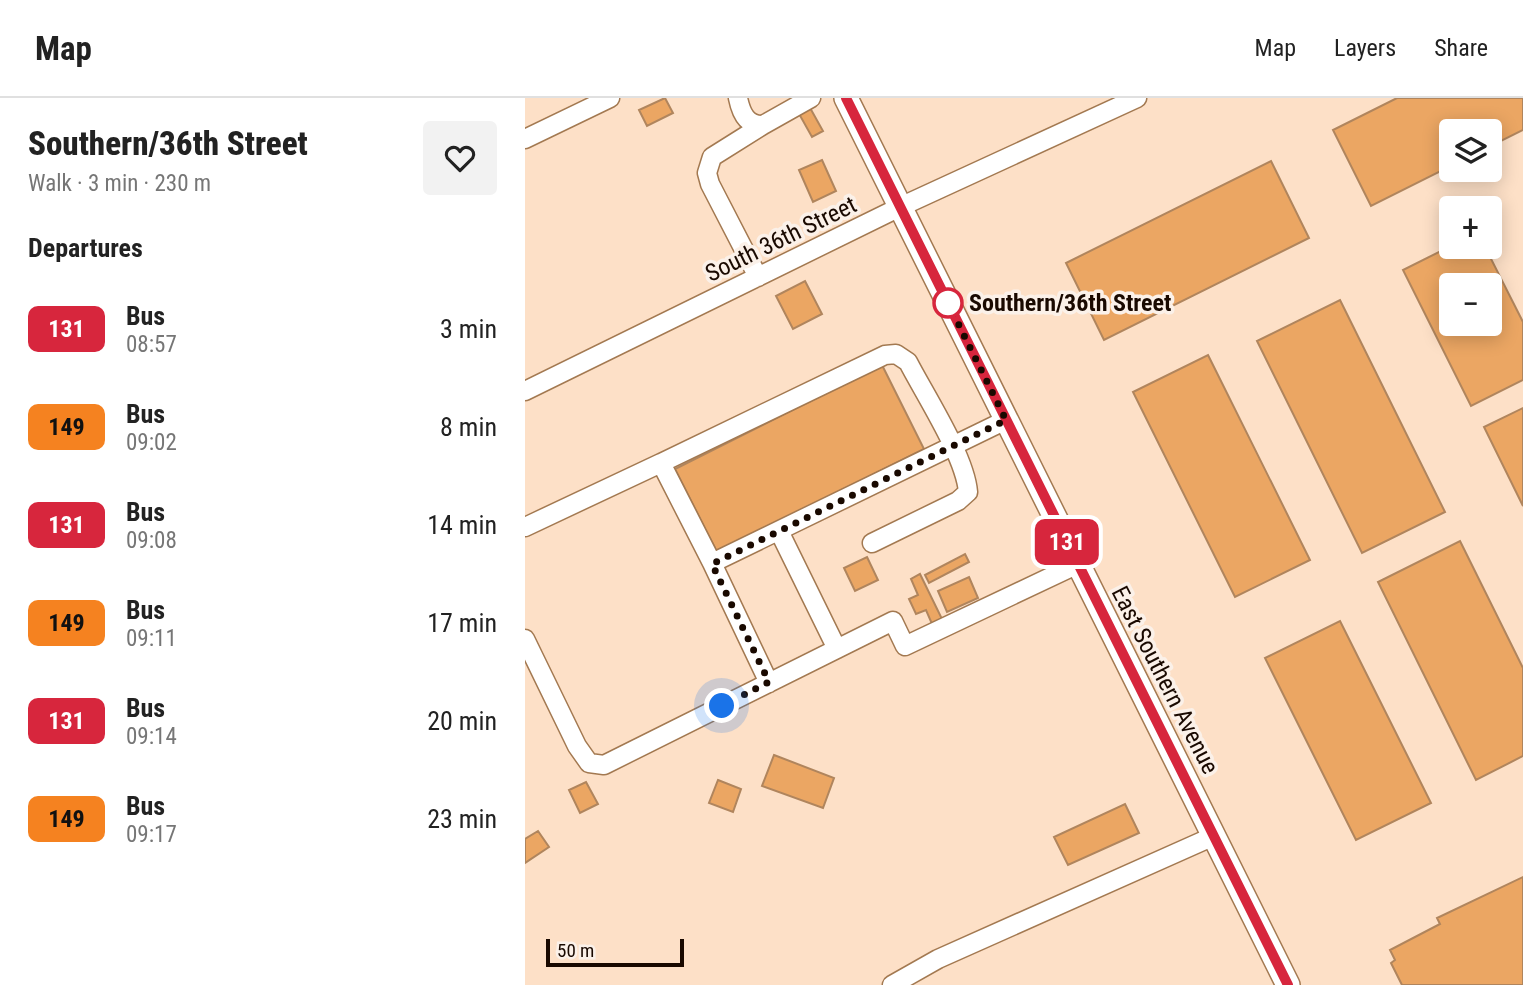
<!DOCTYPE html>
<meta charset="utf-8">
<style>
:root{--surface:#fff;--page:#f2f2f2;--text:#222;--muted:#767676;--line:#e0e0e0}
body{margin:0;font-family:"Roboto Condensed",sans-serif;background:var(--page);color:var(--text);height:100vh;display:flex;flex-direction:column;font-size:26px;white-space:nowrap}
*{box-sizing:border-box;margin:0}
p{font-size:23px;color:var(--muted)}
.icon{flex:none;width:38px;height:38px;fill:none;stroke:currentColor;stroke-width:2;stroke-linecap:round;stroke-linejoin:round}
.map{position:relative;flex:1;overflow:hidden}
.sheet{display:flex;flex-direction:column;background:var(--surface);width:525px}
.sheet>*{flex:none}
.badge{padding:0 14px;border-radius:10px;font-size:24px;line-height:46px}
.fabs{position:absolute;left:914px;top:21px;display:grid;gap:14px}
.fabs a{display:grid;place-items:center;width:63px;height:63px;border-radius:7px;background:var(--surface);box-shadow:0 4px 18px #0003;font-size:35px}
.scale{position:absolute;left:21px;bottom:18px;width:138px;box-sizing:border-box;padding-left:7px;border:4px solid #190900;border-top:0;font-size:19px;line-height:24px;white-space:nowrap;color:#190900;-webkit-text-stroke:5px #fbf1e9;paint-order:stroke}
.you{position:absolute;width:35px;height:35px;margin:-18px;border:5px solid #fff;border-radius:50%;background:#1a73e8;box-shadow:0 0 0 10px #1a73e833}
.map>.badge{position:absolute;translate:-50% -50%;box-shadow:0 0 0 4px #fff}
h2{padding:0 28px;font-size:26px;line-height:63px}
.round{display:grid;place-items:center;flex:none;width:74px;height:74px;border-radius:7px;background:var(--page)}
.headline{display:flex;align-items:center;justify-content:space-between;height:119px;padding:0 28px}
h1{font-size:33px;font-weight:800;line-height:52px}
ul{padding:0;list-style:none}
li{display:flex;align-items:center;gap:21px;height:98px;padding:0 28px}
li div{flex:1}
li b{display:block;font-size:26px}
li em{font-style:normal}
li .badge{min-width:77px;font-weight:700;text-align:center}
header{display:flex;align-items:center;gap:42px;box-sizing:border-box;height:98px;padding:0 35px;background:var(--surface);border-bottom:2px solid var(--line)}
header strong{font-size:33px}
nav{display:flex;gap:38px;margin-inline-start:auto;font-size:24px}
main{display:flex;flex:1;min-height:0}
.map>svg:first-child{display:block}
.building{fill:#eba663;stroke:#b0855d;stroke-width:2;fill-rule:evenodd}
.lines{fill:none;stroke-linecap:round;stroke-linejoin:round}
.minor-casing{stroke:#a37951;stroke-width:21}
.major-casing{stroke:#a37951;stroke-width:26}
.minor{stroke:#fff;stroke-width:18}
.major{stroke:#fff;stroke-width:23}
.line-casing{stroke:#fff;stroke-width:16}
.line{stroke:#d7263d;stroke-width:10}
.walk{stroke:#190900;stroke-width:7;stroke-dasharray:0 12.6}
.stop-dot{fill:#fff;stroke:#d7263d;stroke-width:3.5}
.labels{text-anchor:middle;stroke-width:7;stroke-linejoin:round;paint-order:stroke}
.street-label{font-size:24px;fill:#190900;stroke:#fbf1e9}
.stop-label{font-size:24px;font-weight:bold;fill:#190900;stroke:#fbf1e9;text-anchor:start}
</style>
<header>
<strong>Map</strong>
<nav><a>Map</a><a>Layers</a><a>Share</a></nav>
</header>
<main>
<section class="sheet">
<div class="headline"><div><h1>Southern/36th Street</h1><p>Walk · 3 min · 230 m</p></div><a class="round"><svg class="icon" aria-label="heart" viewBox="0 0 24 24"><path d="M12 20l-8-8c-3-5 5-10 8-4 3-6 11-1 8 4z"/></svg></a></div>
<h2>Departures</h2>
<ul>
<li><span class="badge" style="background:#d7263d;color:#fff">131</span><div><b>Bus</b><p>08:57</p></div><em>3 min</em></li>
<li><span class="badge" style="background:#f58220;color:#111">149</span><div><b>Bus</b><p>09:02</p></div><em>8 min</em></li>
<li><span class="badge" style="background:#d7263d;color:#fff">131</span><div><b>Bus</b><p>09:08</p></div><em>14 min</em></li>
<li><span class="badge" style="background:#f58220;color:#111">149</span><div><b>Bus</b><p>09:11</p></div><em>17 min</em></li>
<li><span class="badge" style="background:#d7263d;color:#fff">131</span><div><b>Bus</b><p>09:14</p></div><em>20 min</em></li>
<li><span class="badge" style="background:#f58220;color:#111">149</span><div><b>Bus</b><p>09:17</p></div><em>23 min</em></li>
</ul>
</section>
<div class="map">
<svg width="998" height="887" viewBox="0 0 998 887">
<rect width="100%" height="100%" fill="#fde0c7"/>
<path class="building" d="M140,0L148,15L122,28L114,12Z
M872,0H998V32L964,49V33H926V68L846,108L808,32Z
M284,8L298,33L287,39L273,14Z
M297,62L311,93L288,104L274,72Z
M746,63L784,140L579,242L541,165Z
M926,148L960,149L998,224V282L946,308L878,172ZM926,187H964V226H926Z
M280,183L297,216L268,231L251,198Z
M815,202L920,414L837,455L732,243Z
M683,257L785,462L710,499L608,294Z
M357,267L399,351L192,454L150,371Z
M998,310V408L959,329Z
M935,443L998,570V658L951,682L853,484Z
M440,456L444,464L404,485L400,477Z
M342,459L353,482L330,493L319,470Z
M395,476L417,521L407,526L401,512L391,516L384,501L393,497L386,481Z
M444,479L453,500L422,514L413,493Z
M815,523L906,705L831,742L740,560Z
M249,657L309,680L298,710L237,688Z
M193,682L216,691L208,714L184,705Z
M61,684L73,706L55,715L44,692Z
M600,706L614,735L543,767L529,739Z
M13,733L24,749L0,765V741Z
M998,779V887H877L866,865L870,862L865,852L915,826L912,820Z"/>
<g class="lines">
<g class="minor-casing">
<path id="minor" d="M213,0C216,15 222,28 238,27L286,0
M0,41L85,0
M233,179L185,86L182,75L187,59L238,27
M0,293L375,109L612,0
M136,365L360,257L371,256L383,264C400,297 440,358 443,394L433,403L347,445
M0,429L136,365L187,465L481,322
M254,433L312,551
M187,465L244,585
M0,541L52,648L64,665L79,667L368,523L380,548L553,466
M367,887L413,861L689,738"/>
</g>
<g class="major-casing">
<path id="major" d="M321,0L763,887"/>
</g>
<use href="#minor" class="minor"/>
<use href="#major" class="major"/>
</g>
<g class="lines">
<g class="line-casing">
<path id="line" d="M321,0L763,887"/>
</g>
<use href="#line" class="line"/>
<path class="walk" d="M197,608L244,584L187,466L481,322L423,205"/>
</g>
<circle class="stop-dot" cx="423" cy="205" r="14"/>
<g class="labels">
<g class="street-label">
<text transform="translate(256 141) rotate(-26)" y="8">South 36th Street</text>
<text transform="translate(640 582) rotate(63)" y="8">East Southern Avenue</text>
</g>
<g class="stop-label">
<text x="444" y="213">Southern/36th Street</text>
</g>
</g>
</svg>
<div class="fabs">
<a><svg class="icon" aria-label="layers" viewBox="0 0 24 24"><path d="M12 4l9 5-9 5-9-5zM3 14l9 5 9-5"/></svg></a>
<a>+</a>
<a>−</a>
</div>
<div class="scale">50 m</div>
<div class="you" style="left:197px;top:608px"></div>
<b class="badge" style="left:542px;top:444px;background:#d7263d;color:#fff">131</b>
</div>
</main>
